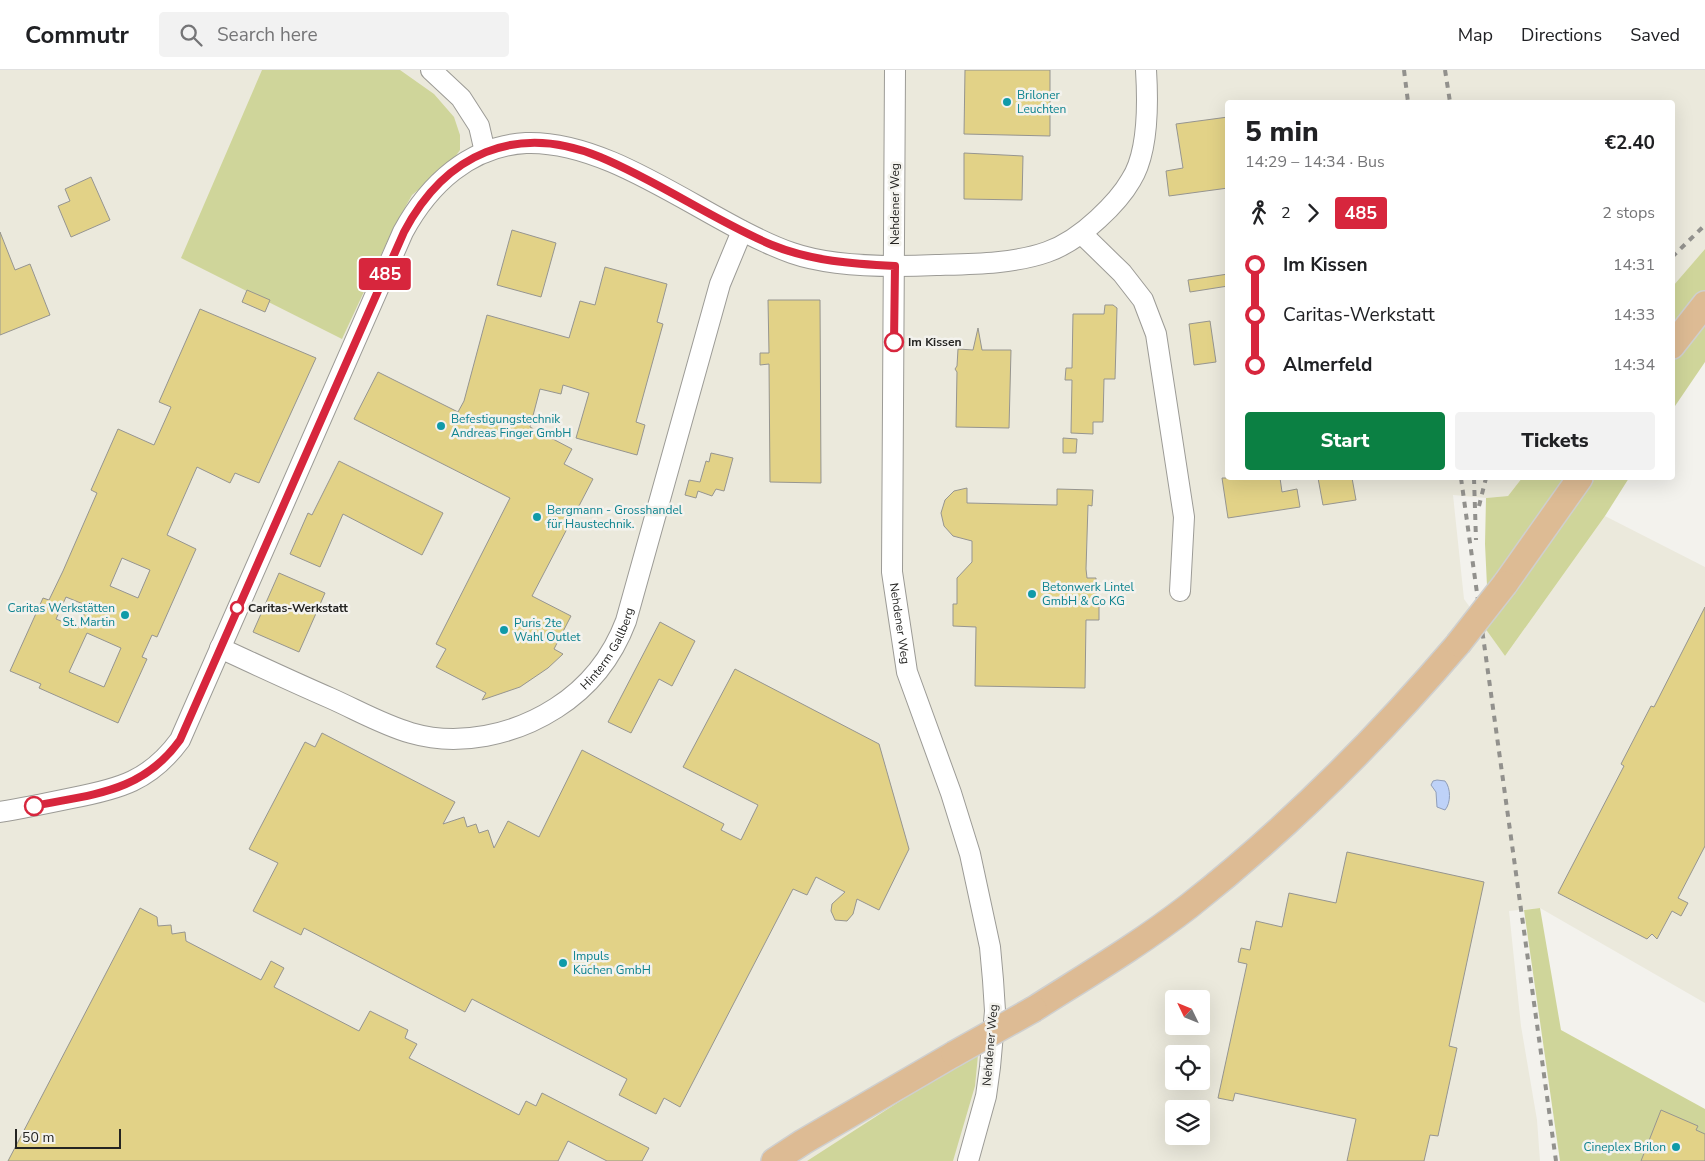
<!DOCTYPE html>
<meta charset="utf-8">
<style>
:root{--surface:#fff;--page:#f2f2f2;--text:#202124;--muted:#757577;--line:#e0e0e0;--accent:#0b8043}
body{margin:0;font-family:"Nunito Sans",sans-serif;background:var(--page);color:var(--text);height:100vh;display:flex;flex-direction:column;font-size:19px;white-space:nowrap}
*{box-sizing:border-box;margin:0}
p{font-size:16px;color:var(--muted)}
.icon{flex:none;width:28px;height:28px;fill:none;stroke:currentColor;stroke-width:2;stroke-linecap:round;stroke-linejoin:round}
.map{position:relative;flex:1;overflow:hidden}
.side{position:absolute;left:1225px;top:30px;width:450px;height:380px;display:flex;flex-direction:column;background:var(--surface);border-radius:5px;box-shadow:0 5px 20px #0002}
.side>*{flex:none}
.badge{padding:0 10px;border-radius:4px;font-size:18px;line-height:32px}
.needle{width:32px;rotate:313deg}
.controls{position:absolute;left:1165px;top:920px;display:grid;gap:10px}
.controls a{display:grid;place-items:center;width:45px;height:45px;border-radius:5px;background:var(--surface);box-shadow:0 5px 20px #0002;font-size:25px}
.scale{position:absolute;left:15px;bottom:12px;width:106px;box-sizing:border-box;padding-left:5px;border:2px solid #242422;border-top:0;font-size:14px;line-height:18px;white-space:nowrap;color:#242422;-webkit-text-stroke:4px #f3f2ed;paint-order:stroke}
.map>.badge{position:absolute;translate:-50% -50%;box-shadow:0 0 0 2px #fff}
.legs{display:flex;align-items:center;gap:8px;height:55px;padding:0 20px;font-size:16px}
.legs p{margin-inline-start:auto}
.summary{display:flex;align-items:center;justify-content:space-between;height:85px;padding:0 20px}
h1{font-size:28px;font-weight:800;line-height:38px}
.cta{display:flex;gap:10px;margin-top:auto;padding:10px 20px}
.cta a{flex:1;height:58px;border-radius:5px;background:var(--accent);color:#fff;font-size:20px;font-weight:800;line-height:58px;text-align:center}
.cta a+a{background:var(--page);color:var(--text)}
ul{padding:0 20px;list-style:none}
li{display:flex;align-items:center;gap:18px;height:50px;font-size:19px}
li i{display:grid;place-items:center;width:8px;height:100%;margin:0 6px;background:currentColor}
li i::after{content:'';width:12px;height:12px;margin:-6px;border:4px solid;border-radius:50%;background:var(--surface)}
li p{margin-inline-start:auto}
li:first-child i{background:linear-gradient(#0000 50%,currentColor 0)}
li:last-child i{background:linear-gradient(currentColor 50%,#0000 0)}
header{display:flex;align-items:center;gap:30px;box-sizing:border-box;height:70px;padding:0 25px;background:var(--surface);border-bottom:1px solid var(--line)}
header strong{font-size:24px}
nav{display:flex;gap:28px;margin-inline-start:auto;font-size:18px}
.search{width:350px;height:45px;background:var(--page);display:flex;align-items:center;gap:12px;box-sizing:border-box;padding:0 18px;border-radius:5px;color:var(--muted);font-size:19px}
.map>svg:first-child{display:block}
.built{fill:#ebe9dc;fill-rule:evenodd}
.green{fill:#cfd59a}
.water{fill:#bed2f8;stroke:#909eb8}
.building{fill:#e2d287;stroke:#969590;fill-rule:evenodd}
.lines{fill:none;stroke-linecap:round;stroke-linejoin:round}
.minor-casing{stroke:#9c9b96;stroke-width:22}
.major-casing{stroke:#cfcfce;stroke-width:28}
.minor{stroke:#fff;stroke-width:20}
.major{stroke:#ddbb94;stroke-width:25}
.rail{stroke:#92918d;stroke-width:4;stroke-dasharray:6 6;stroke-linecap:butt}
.major-bridge-casing{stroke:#cfcfce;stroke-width:28;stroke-linecap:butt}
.major-bridge{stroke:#ddbb94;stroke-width:25}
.line-1-casing{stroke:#fff;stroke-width:11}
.line-1{stroke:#d7263d;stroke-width:8}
.culture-dot{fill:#0f9aa8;stroke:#f3f2ed;stroke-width:2}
.stop-1-dot{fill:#fff;stroke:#d7263d;stroke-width:2.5}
.labels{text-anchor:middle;stroke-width:5;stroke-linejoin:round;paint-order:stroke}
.culture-label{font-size:12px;fill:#0d838f;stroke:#f3f2ed;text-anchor:start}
.street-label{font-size:12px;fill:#242422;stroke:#f3f2ed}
.stop-label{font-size:12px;font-weight:bold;fill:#242422;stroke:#f3f2ed;text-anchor:start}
</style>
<header>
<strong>Commutr</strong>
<div class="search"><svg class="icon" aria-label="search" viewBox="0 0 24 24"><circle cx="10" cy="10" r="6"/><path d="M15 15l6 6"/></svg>Search here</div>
<nav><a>Map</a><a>Directions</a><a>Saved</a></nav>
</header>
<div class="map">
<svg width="1705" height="1091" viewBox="0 0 1705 1091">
<rect width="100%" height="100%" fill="#f3f2ed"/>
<path class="built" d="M0,0H1705V179L1673,216L1672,32H1228V408H1522L1508,426L1486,428L1453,425L1464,529L1505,586L1605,446L1705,497V933L1540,838L1509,841L1521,956L1537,1050L1540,1091H0ZM1174,929H1201V956H1174ZM1174,984H1201V1011H1174ZM1174,1039H1201V1066H1174Z"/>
<path class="green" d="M262,0H400L434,24L454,47L460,65V80L450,94L412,125L393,159L342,269L181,188Z
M1705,179V220L1673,262V216Z
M1705,248V292L1673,339L1672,292Z
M1522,408H1570L1487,516L1485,474L1486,428L1508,426Z
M1588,408H1629L1605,446L1505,586L1482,554Z
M1540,838L1561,960L1705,1039V1091H1560L1524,840Z
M978,985L975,1016L953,1091H807L925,1015Z"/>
<path class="water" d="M1437,710L1445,711C1451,718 1451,733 1445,740L1437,737L1436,722L1431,715L1433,711Z"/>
<path class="building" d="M965,0H1050V66L964,64Z
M1228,47V118L1169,126L1166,101L1183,98L1176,54Z
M964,83L1023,86L1022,130L964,129Z
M91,107L110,150L71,167L58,136L70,131L65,119Z
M512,160L556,173L541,227L497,215Z
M0,162L15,200L30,194L50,245L0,265Z
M605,197L667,214L657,252L663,254L636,352L645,355L637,385L576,368L589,323L563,315L561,324L540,319L530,357L572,379L564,394L593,409L532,526L571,546L554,579L563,584L548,598L520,617L482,630L486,623L436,597L446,579L436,574L510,428L354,349L378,302L458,342L464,331L487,245L569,268L580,231L595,235Z
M1228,204V216L1190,222L1188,210Z
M247,220L270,230L265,242L242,232Z
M768,230H820L821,413L770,412L769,294L760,295V283H769Z
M1105,235H1113L1117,238L1115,309H1104L1103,352H1093V364L1071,363L1072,310H1065L1066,298H1072L1073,244H1104Z
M200,239L316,288L259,413L235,403L230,413L197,397L167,465L196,479L157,567L152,565L142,587L147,589L118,653L39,618L41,614L10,601L43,528L49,530L63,501L97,423L91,420L118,359L154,375L171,337L159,332ZM122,488L150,500L138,528L110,516ZM66,527L88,536L78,558L56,549ZM87,563L121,578L104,617L69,602Z
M1210,251L1216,292L1194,295L1189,254Z
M978,258L982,280H1011L1009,358L956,357L957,302L955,299L957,296L958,279L973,280Z
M1063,368L1077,369L1076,383H1063Z
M711,383L733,388L724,421L716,419L712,426L698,421L696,428L685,425L689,410L700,412L706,391L709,392Z
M339,391L443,443L422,485L343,444L320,497L290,484L308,443L312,445Z
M1222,408H1280L1282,422L1297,419L1300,437L1228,448Z
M1318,408H1352L1356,430L1323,435Z
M967,418V433L1057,435V419L1093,420L1092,436L1088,435L1086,499L1087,508H1096V535H1099V550H1086L1085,618L975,616L976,557L953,556V534H957V508L972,492V471L953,466L944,456L941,443L945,430L954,421Z
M279,503L325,523L299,582L253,562Z
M1705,537V776L1678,828L1688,833L1681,846L1672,841L1657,869L1652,864L1647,869L1558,823L1624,696L1621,694L1651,636L1654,637Z
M660,552L695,571L672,616L659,609L631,663L608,652Z
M735,599L879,674L909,779L879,840L857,829L853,844L847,851L835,850L831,841L832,834L845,822L816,807L807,825L793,819L680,1037L664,1028L656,1044L619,1025L627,1009L472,929L465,942L304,858L301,865L253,841L278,793L249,779L305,672L315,677L322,663L455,732L443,754L464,747L467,757L476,754L479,763L488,760L494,778L508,751L539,767L582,680L724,754L721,760L741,770L758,735L683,697Z
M1347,782L1484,812L1449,976L1457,978L1438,1066L1430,1065L1424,1091H1347L1356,1049L1235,1023L1233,1031L1218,1028L1247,894L1238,892L1241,878L1250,880L1256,851L1282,857L1289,823L1336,833Z
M140,838L157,847L158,856L171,855L172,864L185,862L186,871L261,910L271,891L284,898L274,917L359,961L370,941L408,960L405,968L417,974L409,988L519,1045L526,1031L536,1036L542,1023L649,1078L642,1091H607L568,1071L558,1091H8Z
M1661,1040L1698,1056L1696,1060L1705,1064V1091H1641Z"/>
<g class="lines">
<g class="minor-casing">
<g id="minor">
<path d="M431,0L461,28L479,56L485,82"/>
<path id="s1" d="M895,0L892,502L907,602L951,723L970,784L990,877L993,910L995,941L990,997L986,1026L968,1091"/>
<path d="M1082,164L1122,203L1143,230L1156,264L1184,447L1180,521"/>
<path id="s2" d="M220,578C257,595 293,612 330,628C357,640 383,655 411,663C459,677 514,665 556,638C589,617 612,588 626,551L720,214L742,161"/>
<path d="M0,742C24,738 48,733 72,728C119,719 150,711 180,670L403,162C429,114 470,76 526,73C615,70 709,154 792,183C832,197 894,197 936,195C972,194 1013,194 1047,182C1067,175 1083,163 1098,149C1110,138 1123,124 1131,110C1149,82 1148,32 1146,0"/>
</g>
</g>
<g class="major-casing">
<path id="major" d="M1672,276L1705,234
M1505,514L1580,408
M1034,939C1086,906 1140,874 1189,836C1288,758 1376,670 1458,574
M774,1091L803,1072L954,984"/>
</g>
<use href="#minor" class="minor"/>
<use href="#major" class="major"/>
<path class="rail" d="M1404,0L1408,32
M1445,0L1450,32
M1672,187L1705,155
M1461,408L1556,1091
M1474,408L1476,470
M1479,436L1486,408"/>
<g class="major-bridge-casing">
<path id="major-bridge" d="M1458,574L1505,514
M954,984L1034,939"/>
</g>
<use href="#major-bridge" class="major-bridge"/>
</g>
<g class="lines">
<g class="line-1-casing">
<path id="line-1" d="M34,736C92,724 142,723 180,670L404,162C445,84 516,52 600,87C660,112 713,150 772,175C811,191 853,194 895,196L894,272"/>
</g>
<use href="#line-1" class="line-1"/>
</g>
<g class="culture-dot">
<circle cx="1007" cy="32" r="5"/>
<circle cx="441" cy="356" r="5"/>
<circle cx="537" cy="447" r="5"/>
<circle cx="1032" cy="524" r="5"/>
<circle cx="125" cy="545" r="5"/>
<circle cx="504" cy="560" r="5"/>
<circle cx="563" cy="893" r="5"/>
<circle cx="1676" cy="1077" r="5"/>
</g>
<g class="stop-1-dot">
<circle cx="894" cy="272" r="9"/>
<circle cx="237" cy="538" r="6"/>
<circle cx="34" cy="736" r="9"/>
</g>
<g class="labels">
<g class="culture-label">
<text x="1017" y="29">Briloner<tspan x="1017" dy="14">Leuchten</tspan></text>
<text x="451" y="353">Befestigungstechnik<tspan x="451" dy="14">Andreas Finger GmbH</tspan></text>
<text x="547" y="444">Bergmann - Grosshandel<tspan x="547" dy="14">für Haustechnik.</tspan></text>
<text x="1042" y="521">Betonwerk Lintel<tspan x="1042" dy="14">GmbH &amp; Co KG</tspan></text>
<text x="115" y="542" text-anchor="end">Caritas Werkstätten<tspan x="115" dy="14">St. Martin</tspan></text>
<text x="514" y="557">Puris 2te<tspan x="514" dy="14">Wahl Outlet</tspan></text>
<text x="573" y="890">Impuls<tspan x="573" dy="14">Küchen GmbH</tspan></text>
<text x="1666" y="1081" text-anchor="end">Cineplex Brilon</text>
</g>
<g class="street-label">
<text transform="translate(895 134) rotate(-90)" y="4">Nehdener Weg</text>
<text dy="4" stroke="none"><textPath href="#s1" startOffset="554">Nehdener Weg</textPath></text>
<text dy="4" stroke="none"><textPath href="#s2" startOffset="441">Hinterm Gallberg</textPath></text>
<text transform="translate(990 975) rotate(-85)" y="4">Nehdener Weg</text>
</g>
<g class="stop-label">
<text x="908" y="276">Im Kissen</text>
<text x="248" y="542">Caritas-Werkstatt</text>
</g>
</g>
</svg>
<div class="controls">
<a><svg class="needle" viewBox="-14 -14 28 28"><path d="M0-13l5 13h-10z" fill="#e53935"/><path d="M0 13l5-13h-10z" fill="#757577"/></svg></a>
<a><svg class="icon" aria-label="locate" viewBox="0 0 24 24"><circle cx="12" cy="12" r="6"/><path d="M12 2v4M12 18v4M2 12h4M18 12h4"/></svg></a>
<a><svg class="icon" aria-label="layers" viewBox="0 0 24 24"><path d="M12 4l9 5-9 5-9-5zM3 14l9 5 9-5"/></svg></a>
</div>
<div class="scale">50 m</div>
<b class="badge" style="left:385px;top:204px;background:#d7263d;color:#fff">485</b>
<section class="side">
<div class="summary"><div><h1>5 min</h1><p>14:29 – 14:34 · Bus</p></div><b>€2.40</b></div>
<div class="legs"><svg class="icon" aria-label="walk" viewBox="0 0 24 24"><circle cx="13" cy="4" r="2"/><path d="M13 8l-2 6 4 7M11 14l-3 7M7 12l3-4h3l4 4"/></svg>2<svg class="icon" aria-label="forward" viewBox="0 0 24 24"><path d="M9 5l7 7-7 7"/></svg><b class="badge" style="background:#d7263d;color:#fff">485</b><p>2 stops</p></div>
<ul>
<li><i style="color:#d7263d"></i><b>Im Kissen</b><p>14:31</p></li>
<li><i style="color:#d7263d"></i><span>Caritas-Werkstatt</span><p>14:33</p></li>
<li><i style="color:#d7263d"></i><b>Almerfeld</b><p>14:34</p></li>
</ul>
<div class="cta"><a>Start</a><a>Tickets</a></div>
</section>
</div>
